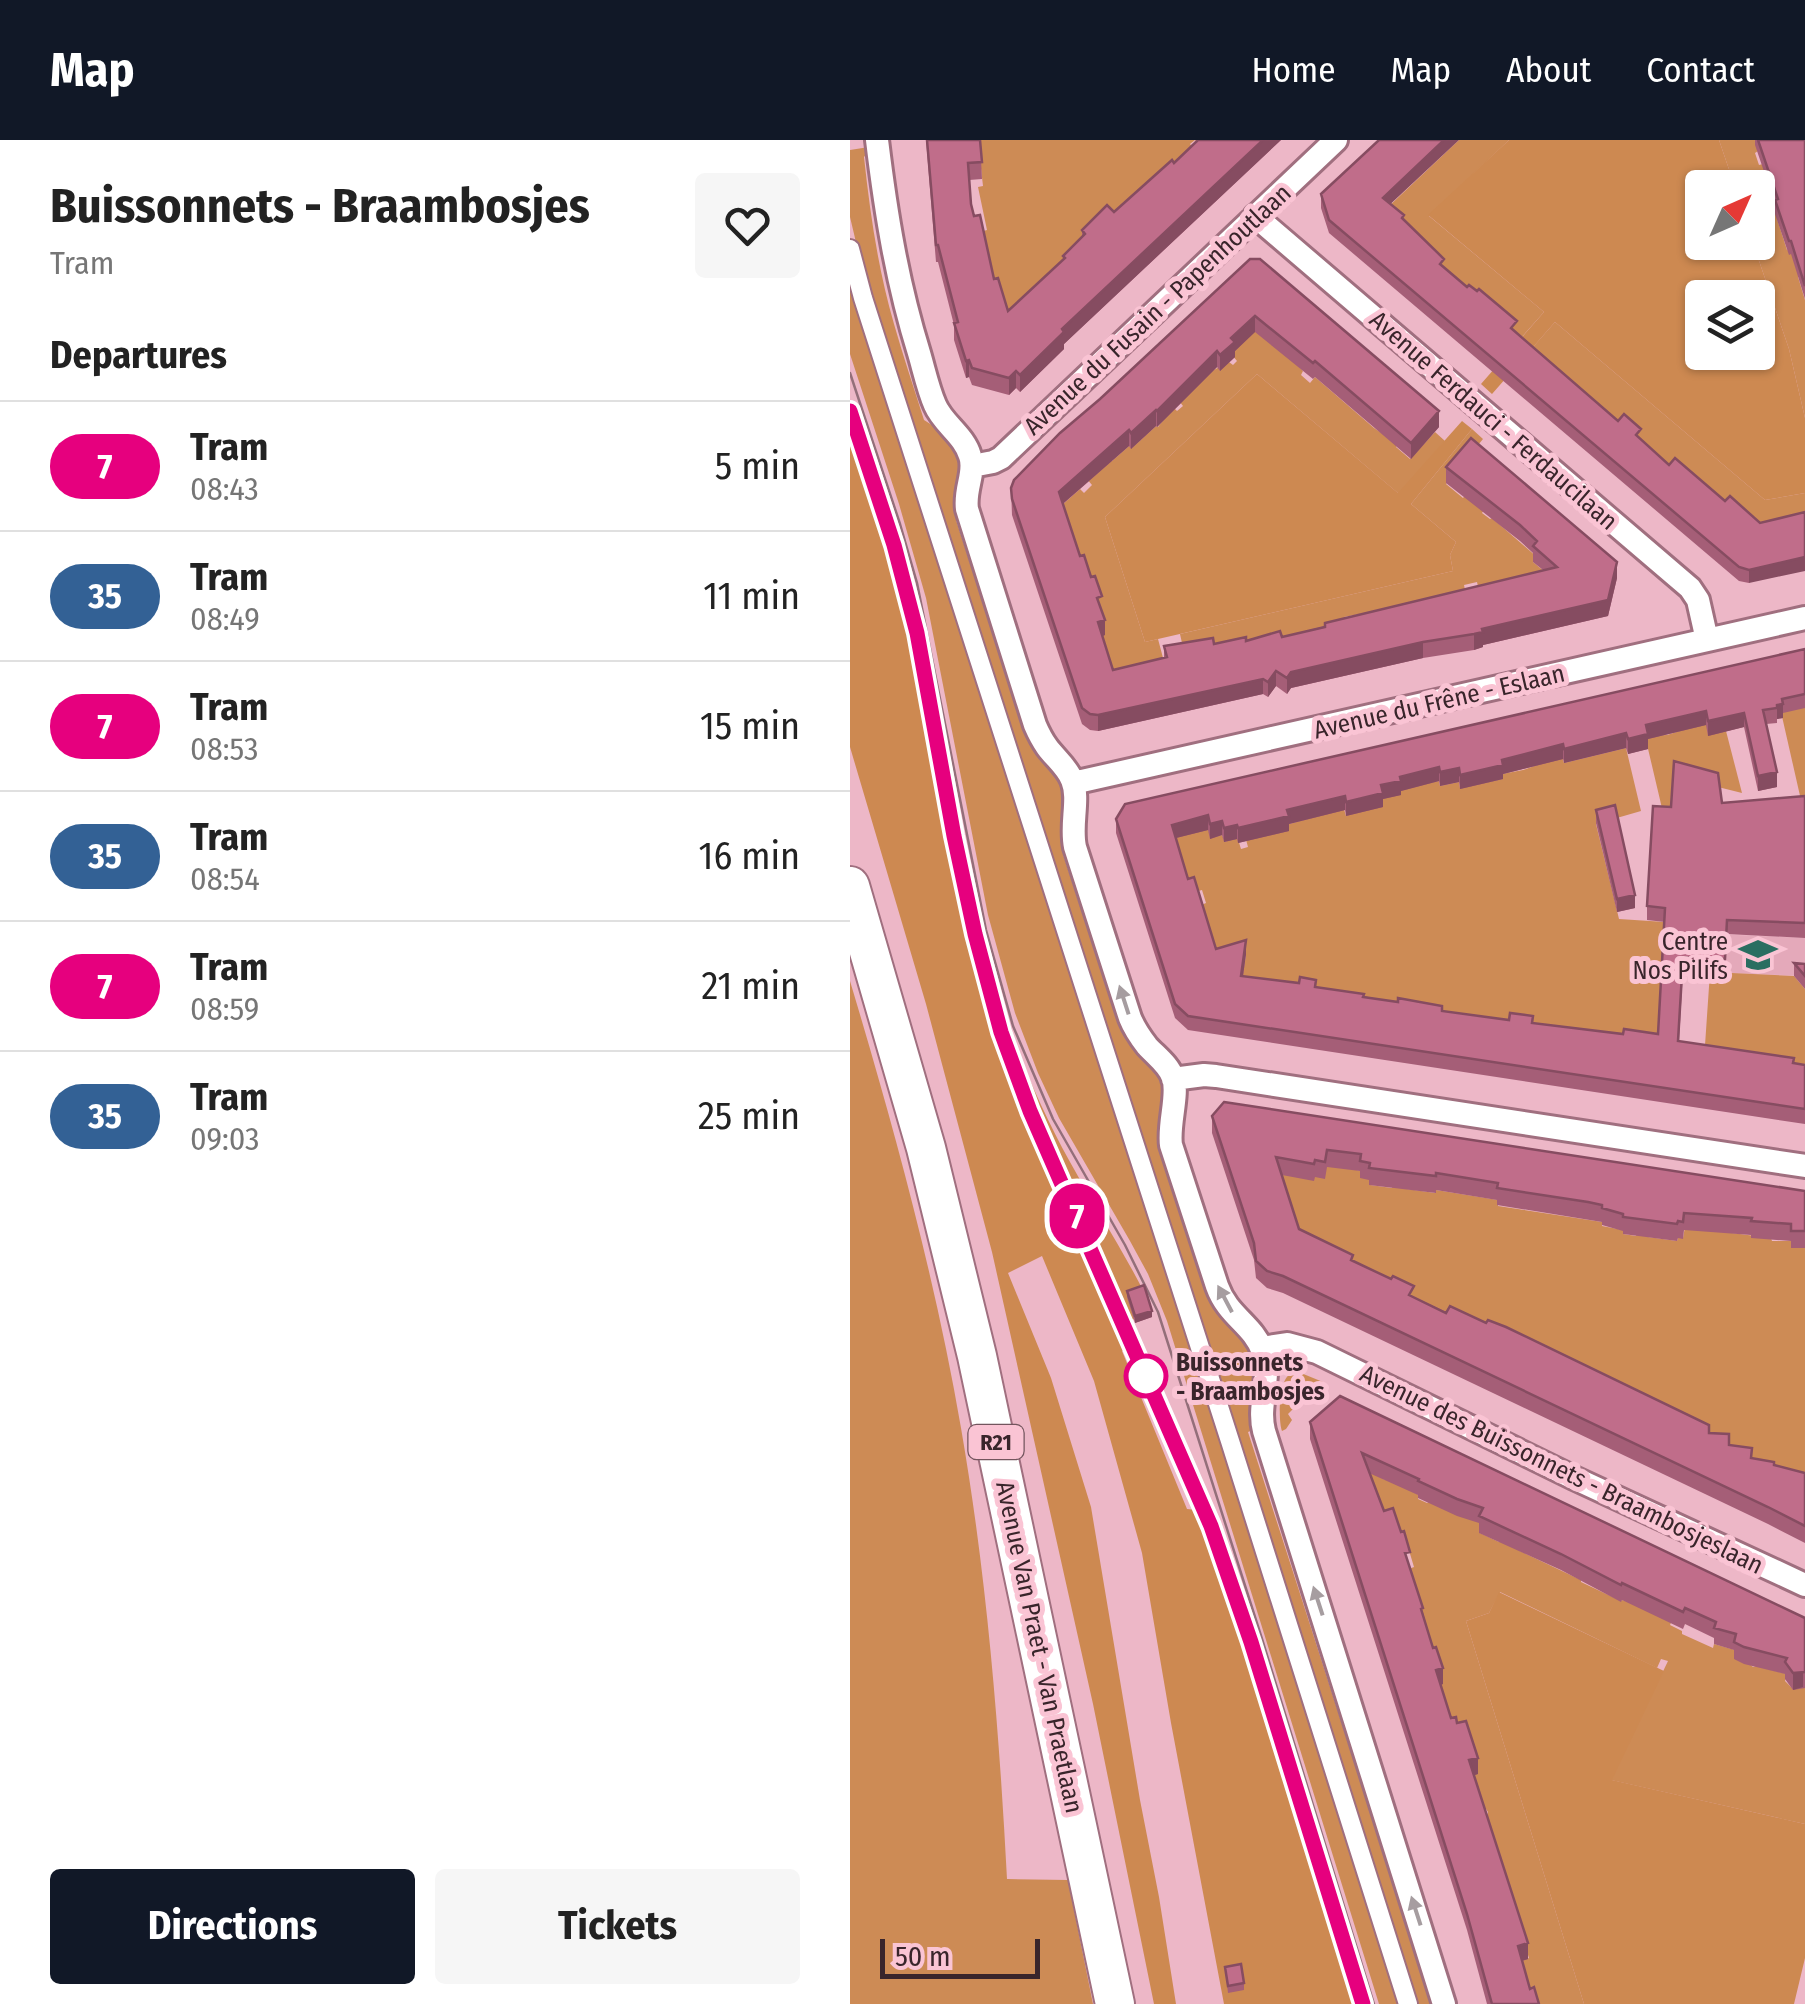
<!DOCTYPE html>
<meta charset="utf-8">
<style>
:root{--surface:#fff;--page:#f6f6f6;--text:#222;--muted:#767676;--line:#e0e0e0;--accent:#111827}
body{margin:0;font-family:"Fira Sans Condensed",sans-serif;background:var(--page);color:var(--text);height:100vh;display:flex;flex-direction:column;font-size:38px;white-space:nowrap}
*{box-sizing:border-box;margin:0}
p{font-size:32px;color:var(--muted)}
.icon{flex:none;width:55px;height:55px;fill:none;stroke:currentColor;stroke-width:2;stroke-linecap:round;stroke-linejoin:round}
.map{position:relative;flex:1;overflow:hidden}
.sheet{display:flex;flex-direction:column;background:var(--surface);width:850px}
.sheet>*{flex:none}
.badge{padding:0 20px;border-radius:32px;font-size:35px;line-height:65px}
.needle{width:65px;rotate:45deg}
.buttons{position:absolute;left:835px;top:30px;display:grid;gap:20px}
.buttons a{display:grid;place-items:center;width:90px;height:90px;border-radius:10px;background:var(--surface);box-shadow:0 2px 8px #0004;font-size:50px}
.scale{position:absolute;left:30px;bottom:25px;width:160px;box-sizing:border-box;padding-left:10px;border:5px solid #39252b;border-top:0;font-size:28px;line-height:35px;white-space:nowrap;color:#39252b;-webkit-text-stroke:8px #fac4d4;paint-order:stroke}
.map>.badge{position:absolute;translate:-50% -50%;box-shadow:0 0 0 5px #fff}
h2{padding:0 50px;font-size:38px;line-height:90px}
.round{display:grid;place-items:center;flex:none;width:105px;height:105px;border-radius:10px;background:var(--page)}
.overview{display:flex;align-items:center;justify-content:space-between;height:170px;padding:0 50px}
h1{font-size:48px;font-weight:700;line-height:75px}
.cta{display:flex;gap:20px;margin-top:auto;padding:20px 50px}
.cta a{flex:1;height:115px;border-radius:10px;background:var(--accent);color:#fff;font-size:40px;font-weight:700;line-height:115px;text-align:center}
.cta a+a{background:var(--page);color:var(--text)}
ul{padding:0;list-style:none}
li{display:flex;align-items:center;gap:30px;height:130px;padding:0 50px;border-top:2px solid var(--line)}
li div{flex:1}
li b{display:block;font-size:38px}
li em{font-style:normal}
li .badge{min-width:110px;font-weight:700;text-align:center}
header{display:flex;align-items:center;gap:60px;box-sizing:border-box;height:140px;padding:0 50px;background:var(--accent);color:#fff}
header strong{font-size:48px}
nav{display:flex;gap:55px;margin-inline-start:auto;font-size:35px}
main{display:flex;flex:1;min-height:0}
.map>svg:first-child{display:block}
.built{fill:#e4a9ba}
.green{fill:#cd8b55}
.forest{fill:#cd8951;fill-rule:evenodd}
.lines{fill:none;stroke-linecap:round;stroke-linejoin:round}
.pedestrian-casing{stroke:#a06f7f;stroke-width:22}
.minor-casing{stroke:#a06f7f;stroke-width:28}
.primary-casing{stroke:#a06f7f;stroke-width:42}
.pedestrian{stroke:#fff;stroke-width:18}
.minor{stroke:#fff;stroke-width:22}
.primary{stroke:#fff;stroke-width:38}
.tram{stroke:#946f7a;stroke-width:2.5}
.wall{fill:#a55e77}
.shaded-wall{fill:#864c61}
.building{fill:#c06d8a;stroke:#864c61;stroke-width:2.5}
.oneway{fill:#a69da0}
.line-casing{stroke:#fff;stroke-width:22}
.line{stroke:#e6007e;stroke-width:15}
.stop-dot{fill:#fff;stroke:#e6007e;stroke-width:5}
.labels{text-anchor:middle;stroke-width:10;stroke-linejoin:round;paint-order:stroke}
.shield{fill:#fac4d4;stroke:#73555e;stroke-width:2.5}
.shield-label{font-size:22px;font-weight:bold;fill:#39252b}
.street-label{font-size:25px;fill:#39252b;stroke:#fac4d4}
.poi-label{font-size:25px;fill:#39252b;stroke:#fac4d4;text-anchor:end}
.stop-label{font-size:25px;font-weight:bold;fill:#39252b;stroke:#fac4d4;text-anchor:start}
</style>
<header>
<strong>Map</strong>
<nav><a>Home</a><a>Map</a><a>About</a><a>Contact</a></nav>
</header>
<main>
<section class="sheet">
<div class="overview"><div><h1>Buissonnets - Braambosjes</h1><p>Tram</p></div><a class="round"><svg class="icon" aria-label="heart" viewBox="0 0 24 24"><path d="M12 20l-8-8c-3-5 5-10 8-4 3-6 11-1 8 4z"/></svg></a></div>
<h2>Departures</h2>
<ul>
<li><span class="badge" style="background:#e6007e;color:#fff">7</span><div><b>Tram</b><p>08:43</p></div><em>5 min</em></li>
<li><span class="badge" style="background:#336195;color:#fff">35</span><div><b>Tram</b><p>08:49</p></div><em>11 min</em></li>
<li><span class="badge" style="background:#e6007e;color:#fff">7</span><div><b>Tram</b><p>08:53</p></div><em>15 min</em></li>
<li><span class="badge" style="background:#336195;color:#fff">35</span><div><b>Tram</b><p>08:54</p></div><em>16 min</em></li>
<li><span class="badge" style="background:#e6007e;color:#fff">7</span><div><b>Tram</b><p>08:59</p></div><em>21 min</em></li>
<li><span class="badge" style="background:#336195;color:#fff">35</span><div><b>Tram</b><p>09:03</p></div><em>25 min</em></li>
</ul>
<div class="cta"><a>Directions</a><a>Tickets</a></div>
</section>
<div class="map">
<svg width="955" height="1864" viewBox="0 0 955 1864">
<rect width="100%" height="100%" fill="#edb7c7"/>
<path class="built" d="M862,794L955,798V836L860,832Z"/>
<path class="green" d="M117,0H360L352,8L345,0L340,4L352,18L150,230L130,92L137,90L128,47L133,46L129,11Z
M609,0H659L579,76L694,172L671,198L525,70L537,68Z
M869,0H909L908,11L905,13L909,25L913,24L928,76L927,79L937,110L946,113L954,135L948,137L955,160V278L939,209L903,103L908,102V48L885,47Z
M19,7L20,10L14,17C20,73 28,129 44,184C53,216 64,248 74,280L93,292L110,316C110,343 103,348 113,377L106,380L176,595L196,616L214,647L218,707L213,714L269,886L276,884L315,940L312,998L308,1006L350,1135L358,1138L406,1215L405,1289L398,1292L564,1808L580,1864H565L14,136L0,77V10Z
M0,138L551,1864H529L317,1181L298,1134L280,1101L209,978L188,933L165,873L138,775L76,458L49,364L0,214Z
M705,182L915,360L955,353V386L923,393L875,375L676,215Z
M406,183L453,231L451,235L460,243L465,237L524,288L548,304L546,307L560,319L585,292L595,301L549,354L407,234L255,377L295,502L308,499L317,533L263,549L203,373L230,349L234,353L242,345L237,339L258,316L262,321L279,306L282,308L306,286L308,287L323,267L327,271L333,266L322,252L379,222L383,225L387,221L381,214Z
M622,289L633,299L596,344L613,358L619,351L637,366L632,373L640,379L642,378L687,417L683,422L701,437L633,469L627,442L614,445L618,464L519,490L515,473L494,477L497,494L338,530L330,494L603,431L600,415L606,402L561,364Z
M955,558V670L953,669L931,572Z
M855,583L876,591L892,653L824,636L821,681H815L795,596L817,595Z
M776,608L791,671L746,684L769,779L815,782L808,912L390,851L396,815L375,838L349,766L356,763L352,750L337,754L306,703L357,686L361,698L372,695L375,702L387,696L391,709L398,707L395,696L494,669L496,676L549,649L589,641L590,646L609,642L610,648L652,639V634L673,630L712,616L714,623Z
M860,832L944,836L955,849V939L854,920Z
M0,841C44,988 85,1137 111,1288C137,1438 149,1588 157,1739L218,1740L243,1864H0Z
M152,872C172,923 193,974 220,1022C244,1066 271,1107 294,1152L284,1179L279,1182L175,944L151,873Z
M478,1024L511,1031L520,1040V1045L542,1048L543,1043L557,1049L585,1053L586,1050L648,1060V1066L752,1082V1086L773,1090V1094L786,1096L787,1092L798,1097L827,1101L828,1098H833L835,1087L921,1098L922,1101H941L955,1108V1349L453,1108L429,1028L465,1037Z
M446,1231L473,1242L476,1247L463,1260L457,1255L438,1274L442,1280L436,1289L432,1291C428,1280 429,1242 439,1235C441,1233 444,1232 446,1231Z
M516,1328L535,1340L536,1338L569,1355L568,1359L577,1363L579,1362L634,1382L630,1393L649,1402L652,1397L670,1411L731,1440V1442L771,1461L772,1460L824,1476L820,1485L832,1491V1494L863,1508L864,1504L885,1510L903,1527L906,1526L937,1534L935,1541L943,1549L955,1547V1684L761,1640L818,1521L811,1519L807,1528L650,1452L639,1473L616,1481L734,1864H680L666,1823L679,1818L636,1682L638,1672L636,1669L622,1674L607,1599L553,1431L564,1427L558,1407L540,1387Z"/>
<path class="forest" d="M659,0H869L885,47L852,48V102L903,103L939,209L955,278V353L915,360L705,182L642,254L631,244L694,172L578,75ZM852,158H908V212H852Z
M407,234L548,353L612,281L622,289L561,364L606,402L600,415L603,431L295,502L255,377Z
M0,295L49,445L120,803L138,871L162,936L279,1207L272,1211L337,1369L347,1370L389,1474L506,1864H374L321,1583L292,1413L244,1241L192,1116L158,1133L201,1238L241,1367L290,1660L309,1757L326,1864H304L243,1564L142,1112L76,864L0,607Z
M649,1452L814,1531L762,1640L955,1684V1818L944,1864H734L616,1481L639,1473Z"/>
<g class="lines">
<g class="pedestrian-casing">
<path id="pedestrian" d="M0,109L13,158L380,1301L558,1864"/>
</g>
<g class="minor-casing">
<path id="minor" d="M27,0C36,74 47,142 69,213C74,230 78,249 85,265C93,284 114,295 120,316C126,332 114,349 117,369L185,585C188,592 192,600 197,607C205,618 217,627 222,640C230,659 220,684 225,707L280,878C284,888 290,897 297,906C306,916 319,925 323,938C329,954 318,984 321,1005L367,1146C378,1177 403,1184 413,1212C422,1239 407,1264 414,1291L594,1864
M405,76L840,448L848,460L857,500
M122,326L143,322L151,318L486,0
M223,643L955,478
M323,939L354,935L366,936L955,1026
M412,1208L437,1204L467,1212L724,1338L955,1445"/>
</g>
<g class="primary-casing">
<path id="primary" d="M0,746L76,1008L127,1216L265,1864"/>
</g>
<use href="#pedestrian" class="pedestrian"/>
<use href="#minor" class="minor"/>
<use href="#primary" class="primary"/>
<path class="tram" d="M0,233L50,384L67,443L136,790L163,886L203,979L275,1105L308,1172L412,1499L524,1864
M156,906L180,971L367,1403"/>
</g>
<path class="wall" d="M76,0H130L132,39L119,40L121,64L144,139L158,171L213,120V116L232,98V90L264,72L324,23L347,2V0H431L214,204V209L170,252L166,248L159,255L122,245L119,237L116,238L104,200V185L88,122H86Z
M905,0H955V159L941,114L939,115L925,74V64L905,5Z
M471,54L540,64L594,128L667,193L819,325L910,383L899,443L889,441L479,93L471,68Z
M400,119L589,287L561,319L465,237L463,239L405,192L385,211V217L370,231L367,227L307,287L306,286L281,309L279,306L213,364L230,416L252,472L255,495L252,496L263,530L314,518V506L364,504L432,497L693,430L683,422V413L670,401L596,343V327L767,438L758,476L633,505V507L624,510L573,518L441,548L437,554L426,546L418,557L413,554L248,591L240,590L232,584L162,375L161,348L250,259Z
M955,509V568L933,573V578L927,579V583L916,584L927,647L908,651L894,587L858,596L856,585L798,599V609L778,614L776,608L714,623L713,619L653,634V639L610,649L609,642L590,646L589,641L551,651V655L533,659V667L496,676L495,670L439,684V691L388,703L387,699L374,702L372,695L360,699L358,690L326,698L338,739L366,809L396,814L393,836L466,847L592,871L773,894H808L815,782L797,780V766L821,667L955,656V798L877,794L875,833L833,831L829,902L955,925V984L338,890L325,878L266,693V679Z
M746,670L785,768L767,772L746,683Z
M944,823L955,824V849L944,836Z
M362,976L955,1051V1108H941V1101L901,1098V1095L834,1090L833,1099L828,1098L827,1101L773,1094V1091L752,1085V1082L647,1065V1060L586,1050V1053L519,1045V1040L510,1038V1031L477,1027L475,1039L465,1037L464,1041L432,1035L449,1089L564,1157L859,1293L902,1318L955,1333V1403L918,1384L433,1153L417,1148L406,1138L404,1120L362,993Z
M277,1151L302,1177L285,1183L277,1157Z
M460,1282L955,1478V1548L943,1550L935,1539V1534L894,1524L884,1519V1510L864,1504V1498L835,1484L833,1489L772,1460L771,1462L711,1430L629,1393V1383L607,1376L568,1358V1355L519,1333L534,1371L560,1426L593,1544L591,1545L601,1578L628,1634L624,1635L678,1819L672,1821L680,1849L689,1864H637L617,1790L460,1299Z
M375,1827L394,1843V1850L378,1853Z"/>
<path class="shaded-wall" d="M413,0H431L214,204V209L170,252V235L212,189Z
M594,0H609L533,71V58Z
M405,176V192L385,211V217L370,231V215L381,198Z
M367,211V227L307,287V271Z
M119,220V237L116,238V221Z
M166,231V248L159,255V238Z
M306,270V286L281,309V293Z
M589,271V287L561,319V303Z
M279,290V306L209,367V352Z
M955,417V431L899,443V430Z
M767,422V438L758,476L633,505V507L624,510V494Z
M255,480V495L248,498V482Z
M573,502V518L441,548L437,554V538L441,532Z
M426,531V546L418,557V542Z
M413,539V554L248,591V575Z
M933,564V578L927,579V565Z
M856,571V585L798,599V609L778,614V599L796,585Z
M894,573V587L858,596V581Z
M776,593V608L714,623V609Z
M713,604V619L653,634V639L610,649V635L652,620Z
M589,627V641L551,651V655L533,659V667L496,676V662L550,637Z
M609,628V642L590,646V632Z
M927,632V647L908,651V636Z
M495,656V670L439,684V691L388,703V688L437,670Z
M358,675V690L322,699V685Z
M372,681V695L360,699V684Z
M387,685V699L374,702V688Z
M785,755V768L767,772V759Z
M396,800V814L391,850V836Z
M302,1171V1177L285,1183V1176Z
M593,1528V1544L586,1546V1530Z
M953,1531V1547L943,1550V1533Z
M628,1618V1634L619,1637V1620Z
M678,1803V1819L668,1822V1806Z"/>
<path class="building" d="M77,0H130L132,22L118,23L121,64L124,76L130,75L144,139L148,138L158,171L215,118L213,116L235,94L232,90L257,65L264,72L322,20L324,23L348,0H413L212,189L214,192L170,235L166,231L159,238L122,228L119,220L116,221L104,183L108,182L88,105H86Z
M529,0H594L533,58L554,75L552,78L594,119L590,124L617,147L619,145L627,151L629,149L667,181L661,188L768,281L774,274L791,289L786,295L819,325L825,318L875,361L880,356L910,383L955,372V417L899,430L889,427L479,80L471,54Z
M908,0H955V146L941,101H939L925,60L928,59Z
M400,119H410L589,271L561,303L465,221L463,223L405,176L381,198L385,202L370,215L367,211L307,271L306,270L281,293L279,290L209,352L230,416L234,415L241,437L245,436L252,456L247,458L255,480L248,482L263,530L317,517L314,506L363,498L364,504L396,497V501L430,491L432,497L475,487V483L707,427L683,406L687,401L670,385L596,327L621,298L767,422L758,460L632,489L633,492L624,494L573,502L441,532L437,538L426,531L418,542L413,539L248,575L240,574L232,568L162,359L161,348L164,340L210,293L250,259Z
M955,509V554L932,559L933,564L927,565V568L913,570L927,632L908,636L894,573L858,581L856,571L796,585L798,594L778,599L776,593L714,609L713,604L652,620L653,625L610,635L609,628L590,632L589,627L550,637L551,641L531,645L533,653L496,662L495,656L437,670L439,676L388,688L387,685L374,688L372,681L360,684L358,675L322,685L338,739L344,737L366,809L396,800L391,836L449,843L450,837L466,840L465,847L514,854L513,857L548,862V858L592,866V871L659,880L660,873L683,876L682,883L773,894L774,889L808,894L815,768L797,766L803,666L821,667L824,621L868,633L872,663L955,656V783L877,780L875,819L833,817L828,901L944,918L943,923L955,925V969L338,876L325,864L266,679L275,664Z
M765,665L785,755L767,759L746,670Z
M944,823L955,824V836Z
M374,962L955,1051V1091H941V1084L901,1081L902,1078L834,1073L833,1082L828,1081L827,1084L773,1077V1074L752,1068V1065L738,1062L647,1048L648,1043L586,1033V1036L519,1028L520,1023L510,1021L511,1014L477,1010L475,1022L465,1020L464,1024L426,1017L449,1089L503,1115L501,1120L541,1139L543,1136L564,1146L559,1155L596,1173L600,1166L636,1183L638,1180L656,1187L859,1285V1293L879,1294V1305L902,1308L901,1318L924,1322V1325L955,1333V1386L918,1367L433,1136L417,1131L406,1121L404,1103L362,976Z
M294,1145L302,1171L285,1176L277,1151Z
M490,1256L955,1478V1532L943,1533L935,1522L937,1518L894,1507L884,1502L886,1494L864,1488L866,1482L835,1468L833,1472L772,1443L771,1445L711,1414L629,1376L633,1368L607,1359L568,1341L569,1339L512,1313L534,1371L543,1368L551,1392L554,1391L560,1412L555,1413L573,1468L571,1469L583,1508L586,1507L593,1528L586,1530L601,1578L606,1577L607,1583L616,1581L628,1618L619,1620L678,1803L668,1806L680,1849L684,1847L689,1864H642L617,1774L460,1282Z
M391,1824L394,1843L378,1846L375,1827Z"/>
<defs><path id="oneway-solid" d="M-6-.8H1V-3.2L6.5 0L1 3.2V.8H-6Z" transform="scale(2.5)"/></defs>
<g class="oneway">
<use href="#oneway-solid" transform="translate(274 860) rotate(-108)"/>
<use href="#oneway-solid" transform="translate(375 1159) rotate(-118)"/>
<use href="#oneway-solid" transform="translate(468 1461) rotate(-108)"/>
<use href="#oneway-solid" transform="translate(566 1771) rotate(-108)"/>
</g>
<g class="lines">
<g class="line-casing">
<path id="line" d="M0,271L44,405L67,493L104,696L125,794L151,892L180,971L361,1386L401,1502L513,1864"/>
</g>
<use href="#line" class="line"/>
</g>
<defs>
<g id="school-bare" transform="scale(3)"><path d="M0-5L7-2L0 1L-7-2ZM-4 1L0 2.5L4 1V4Q0 6-4 4Z" fill="#2a6e61" stroke="#fac4d4" stroke-width="2.5" paint-order="stroke"/></g>
</defs>
<g fill-rule="evenodd">
<use href="#school-bare" x="908" y="815"/>
</g>
<circle class="stop-dot" cx="296" cy="1236" r="20"/>
<g class="labels">
<rect class="shield" x="118.5" y="1285" width="55" height="34" rx="8"/>
<g class="shield-label">
<text x="146" y="1310">R21</text>
</g>
<g class="street-label">
<text transform="translate(307 169) rotate(-43)" y="9">Avenue du Fusain - Papenhoutlaan</text>
<text transform="translate(644 280) rotate(41)" y="9">Avenue Ferdauci - Ferdaucilaan</text>
<text transform="translate(589 561) rotate(-13)" y="9">Avenue du Frêne - Eslaan</text>
<text transform="translate(712 1329) rotate(26)" y="9">Avenue des Buissonnets - Braambosjeslaan</text>
<text transform="translate(190 1507) rotate(78)" y="9">Avenue Van Praet - Van Praetlaan</text>
</g>
<g class="poi-label">
<text x="878" y="810">Centre<tspan x="878" dy="29">Nos Pilifs</tspan></text>
</g>
<g class="stop-label">
<text x="326" y="1231">Buissonnets<tspan x="326" dy="29">- Braambosjes</tspan></text>
</g>
</g>
</svg>
<div class="buttons">
<a><svg class="needle" viewBox="-14 -14 28 28"><path d="M0-13l5 13h-10z" fill="#e53935"/><path d="M0 13l5-13h-10z" fill="#767676"/></svg></a>
<a><svg class="icon" aria-label="layers" viewBox="0 0 24 24"><path d="M12 4l9 5-9 5-9-5zM3 14l9 5 9-5"/></svg></a>
</div>
<div class="scale">50 m</div>
<b class="badge" style="left:227px;top:1076px;background:#e6007e;color:#fff">7</b>
</div>
</main>
